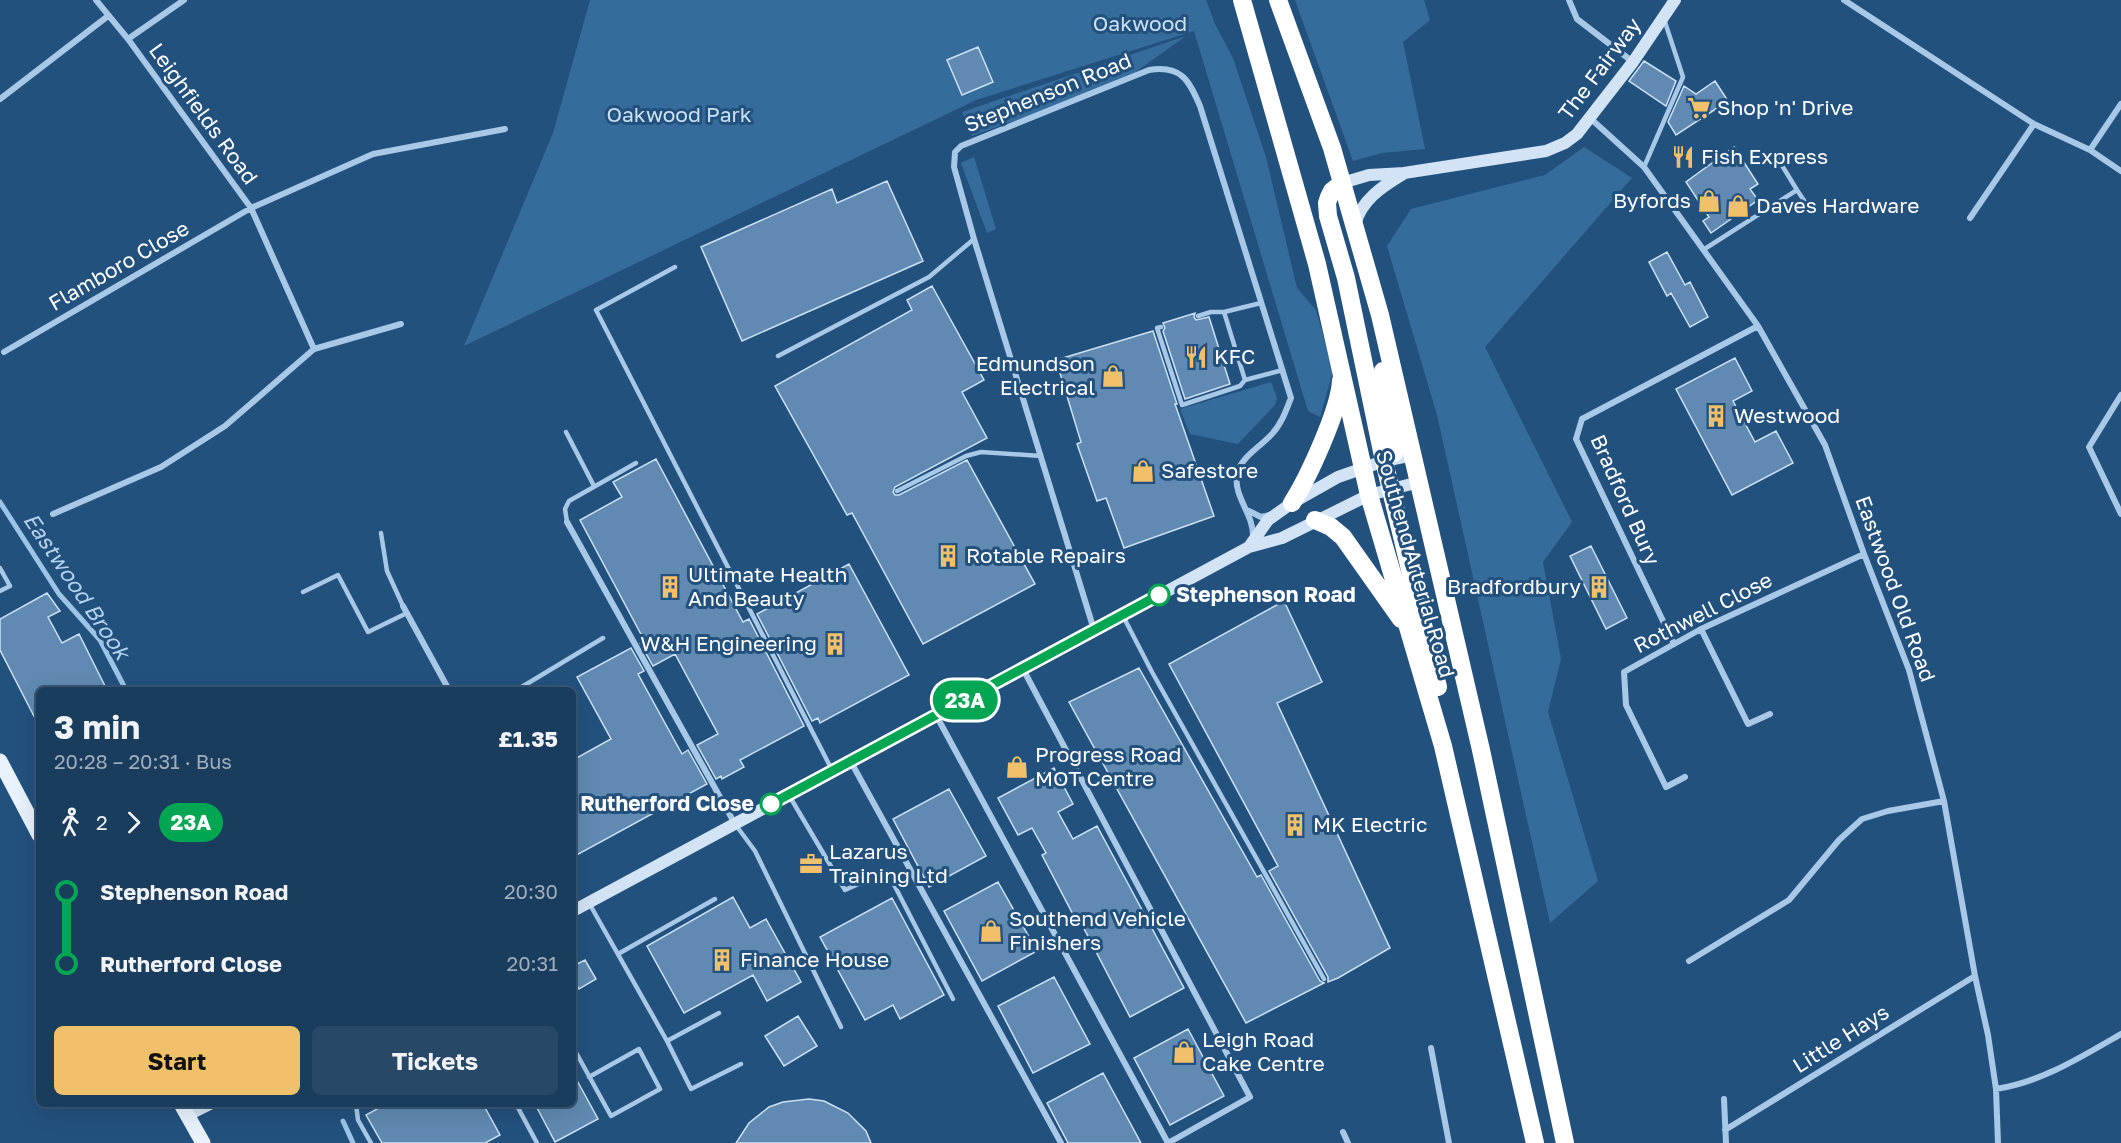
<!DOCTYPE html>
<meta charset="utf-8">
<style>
:root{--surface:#1a3d5e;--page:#274867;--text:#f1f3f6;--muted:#9faebc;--line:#385673;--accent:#f1c06a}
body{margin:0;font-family:"Golos Text",sans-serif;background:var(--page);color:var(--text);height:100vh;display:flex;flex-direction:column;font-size:22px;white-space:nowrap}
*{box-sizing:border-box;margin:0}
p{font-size:20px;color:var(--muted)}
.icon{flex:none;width:33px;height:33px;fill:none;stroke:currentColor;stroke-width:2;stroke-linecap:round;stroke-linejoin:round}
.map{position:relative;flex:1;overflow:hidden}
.panel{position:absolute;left:36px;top:687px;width:540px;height:420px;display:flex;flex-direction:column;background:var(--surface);border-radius:9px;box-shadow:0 6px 24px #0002,0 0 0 2px var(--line)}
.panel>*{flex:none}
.badge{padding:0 12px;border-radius:20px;font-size:21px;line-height:39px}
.map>.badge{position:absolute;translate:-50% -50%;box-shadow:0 0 0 3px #fff}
.legs{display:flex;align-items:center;gap:9px;height:66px;padding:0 18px;font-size:20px}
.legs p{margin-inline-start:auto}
.summary{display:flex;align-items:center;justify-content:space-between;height:102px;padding:0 18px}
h1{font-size:33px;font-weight:700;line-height:45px}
.button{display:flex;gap:12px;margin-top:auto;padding:12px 18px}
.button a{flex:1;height:69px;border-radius:9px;background:var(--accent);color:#111;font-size:24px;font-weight:700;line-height:69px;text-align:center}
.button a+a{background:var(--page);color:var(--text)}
ul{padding:0 18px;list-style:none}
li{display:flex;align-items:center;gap:21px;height:72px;font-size:22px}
li i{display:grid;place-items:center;width:9px;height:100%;margin:0 8px;background:currentColor}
li i::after{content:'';width:15px;height:15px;margin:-8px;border:4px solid;border-radius:50%;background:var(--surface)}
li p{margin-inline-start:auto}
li:first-child i{background:linear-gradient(#0000 50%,currentColor 0)}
li:last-child i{background:linear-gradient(currentColor 50%,#0000 0)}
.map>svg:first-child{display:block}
.green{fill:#366c9b}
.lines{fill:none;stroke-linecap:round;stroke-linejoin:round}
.stream{stroke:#9bc4e7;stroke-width:5}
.building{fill:#608ab1;stroke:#cae1f5;stroke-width:1.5}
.lane{stroke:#a7c8e6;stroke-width:4.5}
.street{stroke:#a7c8e6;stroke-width:6}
.secondary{stroke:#d1e3f5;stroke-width:12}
.primary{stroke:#e8f2fd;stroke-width:15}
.highway{stroke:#fff;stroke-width:18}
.line-1-casing{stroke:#fff;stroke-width:14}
.line-1{stroke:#00a651;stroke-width:9}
.stop-1-dot{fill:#fff;stroke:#00a651;stroke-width:3}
.labels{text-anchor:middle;stroke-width:6;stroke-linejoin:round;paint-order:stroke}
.park-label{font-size:21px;fill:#cae1f5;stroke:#23517e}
.street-label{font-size:21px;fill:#fff;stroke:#23517e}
.poi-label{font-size:21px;fill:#fff;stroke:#23517e;text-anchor:start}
.stop-label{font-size:21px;font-weight:bold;fill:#fff;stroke:#23517e;text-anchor:start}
.water-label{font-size:22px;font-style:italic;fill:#b2d2ee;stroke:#23517e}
</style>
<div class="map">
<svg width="2121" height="1143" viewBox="0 0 2121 1143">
<rect width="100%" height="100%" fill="#23517e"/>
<path class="green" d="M590,0H1206L1215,24L1233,58L1266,157L1297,288L1316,310L1333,371L1320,417L1308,411L1194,31L976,100L464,346L553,133Z
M1295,0H1424L1430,20L1403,42L1425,149L1382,153L1353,161Z
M1186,36L1120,83L972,136L962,112Z
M1584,147L1632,178L1485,347L1572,522L1543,562L1561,659L1548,712L1598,881L1550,923L1437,415L1387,246L1411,209L1545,175Z
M974,157L996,229L987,233L961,163Z
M1271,382L1277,398L1275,405L1238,444L1190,434L1180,409Z"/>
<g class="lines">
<path class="stream" d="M0,502L59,594L100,640L126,690
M343,1121L353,1143"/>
</g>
<path class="building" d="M978,47L993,82L962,95L947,60Z
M1644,61L1676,81L1666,106L1629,81Z
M1715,81L1728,101L1676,135L1668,122L1684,86L1696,94Z
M1734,147L1758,184L1750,189L1758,200L1711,233L1703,221L1709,217L1686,182Z
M887,181L923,261L742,341L701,247L832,189L837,203Z
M1667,252L1685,285L1690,282L1708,317L1690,327L1671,293L1667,296L1649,262Z
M932,286L984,380L962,392L987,438L895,487L893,492L895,495H899L967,460L1035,584L923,644L852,513L847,515L775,386L912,310L907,300Z
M1195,313L1194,317L1196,320L1209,317L1230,384L1185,399L1163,331L1165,328L1163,323Z
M1153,331L1177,404H1175L1214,516L1124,548L1106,498L1097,501L1077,444L1081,442L1056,360Z
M1735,358L1752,391L1733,401L1755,442L1776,431L1793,463L1732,495L1676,389Z
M656,459L743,622L749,619L804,726L740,760L744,767L722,779L721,776L716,779L697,745L718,734L675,654L653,666L640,643L644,640L580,520L622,497L613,482Z
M1591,546L1627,618L1606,629L1570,556Z
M849,564L909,675L820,723L818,718L812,721L757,614Z
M47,593L60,611L48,617L62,643L79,634L107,690H39V726L0,650V619Z
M1284,601L1322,682L1277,703L1390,948L1338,978L1328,982V977L1269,871L1278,866L1169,664Z
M631,648L644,671L638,674L682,754L688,750L707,784L573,857V760L611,739L577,677Z
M1139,668L1257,877L1261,875L1320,981L1324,983L1246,1023L1069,702Z
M1054,768L1073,804L1058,812L1073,839L1097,826L1184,988L1130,1017L1081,923L1078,924L1042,855L1046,853L1032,828L1018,835L998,798Z
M949,789L986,856L929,887L893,819Z
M998,882L1037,951L982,981L944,911Z
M733,897L750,928L766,919L801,982L767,1001L753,975L684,1013L647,946Z
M892,898L944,995L900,1019L893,1005L865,1020L820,937Z
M585,960L596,979L579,989L573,978V966Z
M1054,977L1090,1044L1033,1073L998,1006Z
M798,1016L817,1046L784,1066L765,1036Z
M1188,1029L1224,1096L1170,1125L1134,1058Z
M573,1073L598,1119L555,1142L535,1104H573Z
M1103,1073L1141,1143H1068L1047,1103Z
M809,1099L824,1101L848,1113L866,1131L871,1143H736L749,1123L769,1107L783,1102Z
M386,1104H483L500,1135L485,1143H382L366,1115Z"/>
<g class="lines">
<path class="lane" d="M1644,167L1683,77L1664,19
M1797,190L1811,211
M1703,250L1797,190L1775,154
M675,267L596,310L832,770
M1261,303L1224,312L1245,380L1283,370
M1198,316L1211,312H1224
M1161,327L1157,328L1182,405L1240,386L1245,380
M778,356L929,277L974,239
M566,432L594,486
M897,491L966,456L981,452L1041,456
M567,522L565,509L569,501L636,463
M381,533L387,571L403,606
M0,568L10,586L0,591
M303,592L338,575L368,632L407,613
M1123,616L1152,672L1324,979
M521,690L520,688L603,638
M790,797L845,890L887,871L953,999
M735,824L755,851L841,1027
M589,903L667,1041L691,1089L741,1064
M618,954L715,899
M667,1041L719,1013
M573,1047L611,1116L660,1089L639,1049L589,1077
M356,1104L358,1120L371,1143
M516,1104L537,1143"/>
<path class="street" d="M1569,0L1577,19L1633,62
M1844,0L2034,124L2090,150L2121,171
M128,39L184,0
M0,99L108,16
M1590,118L1644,167L1758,326L1825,445L1864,554L1909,670L1944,801L1975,976L1988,1035L1996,1089L1998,1143
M2090,150L2121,104
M1970,218L2034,124
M314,349L401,324
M4,352L251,208L373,154L505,129
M2121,395L2089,447L2121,514
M1249,511L1261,517L1270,515
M53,514L161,467L225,426L314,349L251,208L128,39L96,0
M567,522L735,824
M403,606L449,690
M1701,629L1748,724L1770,714
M1094,630L974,239L954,167L955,152L961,146L1149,70C1181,65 1189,80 1200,106L1291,398C1286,411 1281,425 1271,435C1260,447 1241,457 1237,474C1233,497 1254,514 1253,537
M1674,644L1576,439L1582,419L1758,326
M1023,669L1250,1097L1168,1143
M936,715L1168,1143
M851,762L1061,1143
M1685,777L1666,787L1626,705L1624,672L1701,629L1864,554
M1689,961L1789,900L1839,840L1862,819L1888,811L1944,801
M1431,1048L1449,1143
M1996,1089C2042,1082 2081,1057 2121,1034
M1724,1099L1726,1143
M1725,1130L1975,976
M1343,1132L1348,1143"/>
<path class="secondary" d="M1342,183L1369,175L1404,173L1546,151L1565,143L1577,134L1633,62L1675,0
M1355,225C1361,200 1383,186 1403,174
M1249,547L1268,520L1292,503L1338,477L1384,461L1413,455
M573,911L1249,547L1282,538L1369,495L1419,482
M188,1115L210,1104"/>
<path class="primary" d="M0,761L39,835
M181,1104L203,1143"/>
<path class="highway" d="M1242,0L1317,264L1369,495L1443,746L1535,1143
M1278,0L1332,148L1380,315L1481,750L1565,1143
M1342,183L1332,191L1329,197L1327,203L1328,216L1346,278L1384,461L1438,687
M1383,371L1394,453
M1292,503C1308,478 1340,409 1341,380
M1315,520L1331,527L1343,537L1401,619"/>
</g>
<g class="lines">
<g class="line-1-casing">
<path id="line-1" d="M771,804L1159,595"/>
</g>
<use href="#line-1" class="line-1"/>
</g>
<defs>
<g id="supermarket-bare" transform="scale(1.8)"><path d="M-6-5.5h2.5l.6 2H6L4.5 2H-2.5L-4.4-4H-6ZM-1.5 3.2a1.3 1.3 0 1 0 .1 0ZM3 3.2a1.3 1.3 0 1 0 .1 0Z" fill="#f1c06a" stroke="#23517e" stroke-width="2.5" paint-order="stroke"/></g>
<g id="restaurant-bare" transform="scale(1.8)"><path d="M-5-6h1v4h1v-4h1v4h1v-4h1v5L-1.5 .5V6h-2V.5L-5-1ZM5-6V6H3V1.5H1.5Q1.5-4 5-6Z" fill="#f1c06a" stroke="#23517e" stroke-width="2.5" paint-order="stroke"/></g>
<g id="shop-bare" transform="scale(1.8)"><path d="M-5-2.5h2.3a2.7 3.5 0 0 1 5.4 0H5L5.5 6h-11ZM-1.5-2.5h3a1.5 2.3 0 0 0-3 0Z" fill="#f1c06a" stroke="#23517e" stroke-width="2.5" paint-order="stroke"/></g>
<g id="building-bare" transform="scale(1.8)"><path d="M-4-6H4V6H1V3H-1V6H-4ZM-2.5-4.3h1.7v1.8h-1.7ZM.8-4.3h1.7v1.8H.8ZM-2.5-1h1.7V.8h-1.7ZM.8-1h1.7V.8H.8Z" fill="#f1c06a" stroke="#23517e" stroke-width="2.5" paint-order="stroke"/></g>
<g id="office-bare" transform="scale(1.8)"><path d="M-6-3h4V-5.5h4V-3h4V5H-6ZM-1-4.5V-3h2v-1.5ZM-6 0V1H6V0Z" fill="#f1c06a" stroke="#23517e" stroke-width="2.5" paint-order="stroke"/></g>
</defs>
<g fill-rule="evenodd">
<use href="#supermarket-bare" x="1699" y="108"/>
<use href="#restaurant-bare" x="1683" y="157"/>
<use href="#shop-bare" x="1709" y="201"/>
<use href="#shop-bare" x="1738" y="206"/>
<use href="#restaurant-bare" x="1196" y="357"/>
<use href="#shop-bare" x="1113" y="376"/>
<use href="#building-bare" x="1716" y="416"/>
<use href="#shop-bare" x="1143" y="471"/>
<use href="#building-bare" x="948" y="556"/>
<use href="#building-bare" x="670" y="587"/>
<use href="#building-bare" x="1599" y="587"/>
<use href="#building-bare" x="835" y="644"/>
<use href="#shop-bare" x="1017" y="767"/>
<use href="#building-bare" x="1295" y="825"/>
<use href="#office-bare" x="811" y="864"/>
<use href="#shop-bare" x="991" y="931"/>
<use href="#building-bare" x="722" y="960"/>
<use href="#shop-bare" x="1184" y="1052"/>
</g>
<g class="stop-1-dot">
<circle cx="1159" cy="595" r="10"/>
<circle cx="771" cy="804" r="10"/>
</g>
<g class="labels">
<g class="park-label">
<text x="1140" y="31">Oakwood</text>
<text x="679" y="122">Oakwood Park</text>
</g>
<g class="street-label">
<text transform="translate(1600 69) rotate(-53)" y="7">The Fairway</text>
<text transform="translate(1048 93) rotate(-22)" y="7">Stephenson Road</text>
<text transform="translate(203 114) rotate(54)" y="7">Leighfields Road</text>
<text transform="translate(119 266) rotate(-30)" y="7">Flamboro Close</text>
<text transform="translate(1625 500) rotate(66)" y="7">Bradford Bury</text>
<text transform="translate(1415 564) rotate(74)" y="7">Southend Arterial Road</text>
<text transform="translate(1895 589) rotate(70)" y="7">Eastwood Old Road</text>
<text transform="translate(1703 613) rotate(-27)" y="7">Rothwell Close</text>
<text transform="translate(1841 1039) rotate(-32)" y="7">Little Hays</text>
</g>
<g class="poi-label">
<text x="1717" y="115">Shop 'n' Drive</text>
<text x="1701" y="164">Fish Express</text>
<text x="1691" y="208" text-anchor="end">Byfords</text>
<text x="1756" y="213">Daves Hardware</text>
<text x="1214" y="364">KFC</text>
<text x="1095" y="371" text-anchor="end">Edmundson<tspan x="1095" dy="24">Electrical</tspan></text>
<text x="1734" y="423">Westwood</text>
<text x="1161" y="478">Safestore</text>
<text x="966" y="563">Rotable Repairs</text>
<text x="688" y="582">Ultimate Health<tspan x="688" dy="24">And Beauty</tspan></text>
<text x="1581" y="594" text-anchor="end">Bradfordbury</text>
<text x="817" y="651" text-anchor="end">W&amp;H Engineering</text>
<text x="1035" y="762">Progress Road<tspan x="1035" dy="24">MOT Centre</tspan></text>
<text x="1313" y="832">MK Electric</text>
<text x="829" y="859">Lazarus<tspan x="829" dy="24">Training Ltd</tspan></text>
<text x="1009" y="926">Southend Vehicle<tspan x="1009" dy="24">Finishers</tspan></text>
<text x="740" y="967">Finance House</text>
<text x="1202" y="1047">Leigh Road<tspan x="1202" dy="24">Cake Centre</tspan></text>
</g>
<g class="stop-label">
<text x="1176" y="602">Stephenson Road</text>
<text x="754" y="811" text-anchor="end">Rutherford Close</text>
</g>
<g class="water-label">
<text transform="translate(77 586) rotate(56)" y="8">Eastwood Brook</text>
</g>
</g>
</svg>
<b class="badge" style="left:965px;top:700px;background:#00a651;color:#fff">23A</b>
<section class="panel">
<div class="summary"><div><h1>3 min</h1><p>20:28 – 20:31 · Bus</p></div><b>£1.35</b></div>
<div class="legs"><svg class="icon" aria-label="walk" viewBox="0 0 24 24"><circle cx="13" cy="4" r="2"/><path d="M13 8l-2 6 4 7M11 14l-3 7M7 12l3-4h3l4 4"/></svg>2<svg class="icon" aria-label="forward" viewBox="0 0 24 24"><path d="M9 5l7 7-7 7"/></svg><b class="badge" style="background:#00a651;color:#fff">23A</b></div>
<ul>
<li><i style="color:#00a651"></i><b>Stephenson Road</b><p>20:30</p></li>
<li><i style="color:#00a651"></i><b>Rutherford Close</b><p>20:31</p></li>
</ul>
<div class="button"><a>Start</a><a>Tickets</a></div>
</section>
</div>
